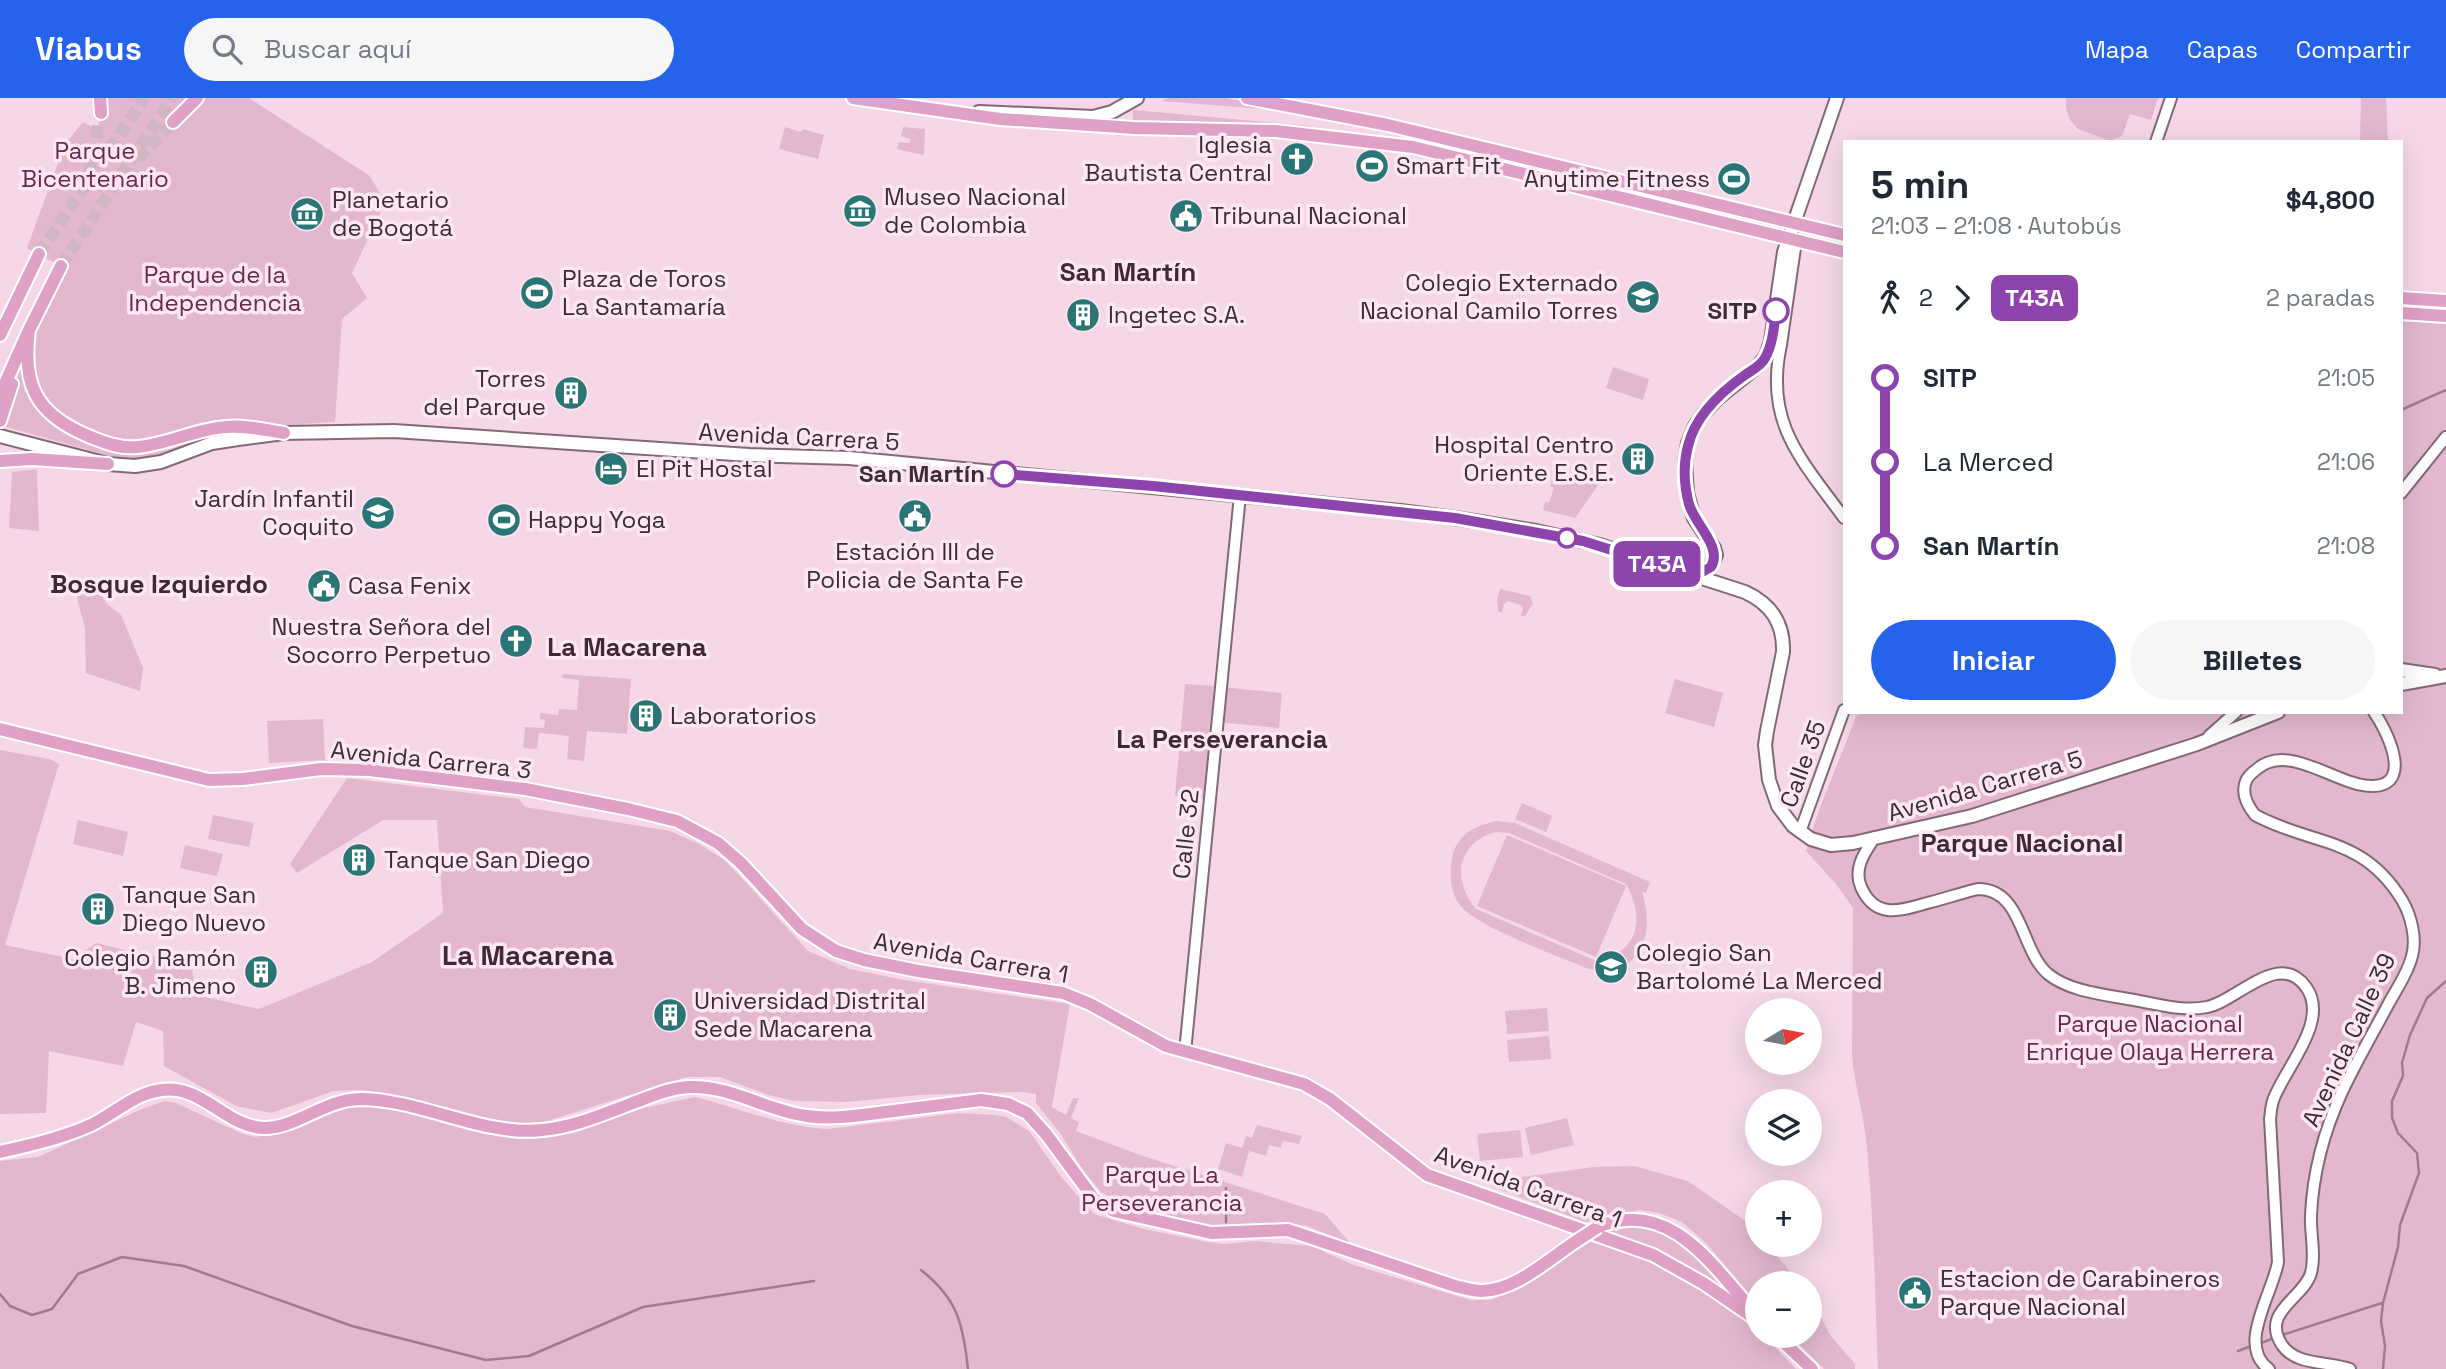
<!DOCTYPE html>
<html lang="es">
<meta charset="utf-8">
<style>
:root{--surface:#fff;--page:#f6f6f7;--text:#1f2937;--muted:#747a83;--accent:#2563eb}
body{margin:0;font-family:"Space Grotesk",sans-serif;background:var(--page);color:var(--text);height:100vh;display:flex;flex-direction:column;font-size:26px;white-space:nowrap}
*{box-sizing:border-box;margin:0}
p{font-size:23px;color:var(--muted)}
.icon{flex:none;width:38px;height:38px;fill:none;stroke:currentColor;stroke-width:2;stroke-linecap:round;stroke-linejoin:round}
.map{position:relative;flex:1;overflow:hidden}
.details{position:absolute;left:1843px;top:42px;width:560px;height:574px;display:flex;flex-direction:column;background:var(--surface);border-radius:0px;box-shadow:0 7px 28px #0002}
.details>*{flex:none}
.badge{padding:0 14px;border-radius:10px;font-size:24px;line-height:46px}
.needle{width:46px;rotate:80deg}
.controls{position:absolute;left:1745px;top:900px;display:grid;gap:14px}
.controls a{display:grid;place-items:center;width:77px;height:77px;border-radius:50%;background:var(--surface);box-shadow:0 7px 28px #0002;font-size:35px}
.map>.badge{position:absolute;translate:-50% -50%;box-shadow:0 0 0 4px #fff}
.legs{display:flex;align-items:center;gap:10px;height:77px;padding:0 28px;font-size:23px}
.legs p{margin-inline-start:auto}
.overview{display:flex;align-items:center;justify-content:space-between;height:119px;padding:0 28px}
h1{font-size:38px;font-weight:700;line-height:52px}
.cta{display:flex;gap:14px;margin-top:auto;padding:14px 28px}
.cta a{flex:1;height:80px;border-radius:42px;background:var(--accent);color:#fff;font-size:28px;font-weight:700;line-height:80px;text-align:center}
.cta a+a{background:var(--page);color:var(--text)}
ul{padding:0 28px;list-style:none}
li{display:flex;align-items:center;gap:24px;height:84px;font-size:26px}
li i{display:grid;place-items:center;width:10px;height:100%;margin:0 9px;background:currentColor}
li i::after{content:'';width:18px;height:18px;margin:-9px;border:5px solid;border-radius:50%;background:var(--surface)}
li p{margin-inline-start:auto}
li:first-child i{background:linear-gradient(#0000 50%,currentColor 0)}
li:last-child i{background:linear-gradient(currentColor 50%,#0000 0)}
header{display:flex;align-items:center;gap:42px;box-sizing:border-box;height:98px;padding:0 35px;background:var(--accent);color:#fff}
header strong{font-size:33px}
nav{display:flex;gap:38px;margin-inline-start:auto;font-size:24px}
.search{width:490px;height:63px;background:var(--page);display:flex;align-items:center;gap:18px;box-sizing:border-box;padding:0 24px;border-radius:38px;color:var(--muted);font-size:26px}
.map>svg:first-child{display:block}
.green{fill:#e3b8cf;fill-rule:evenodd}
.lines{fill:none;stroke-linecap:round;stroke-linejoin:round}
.stream{stroke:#a27a90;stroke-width:2.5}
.primary-tunnel{stroke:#d0b5c3;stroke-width:12;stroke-dasharray:12 6;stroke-linecap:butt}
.tertiary-casing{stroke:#836977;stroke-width:14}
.secondary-casing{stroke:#836977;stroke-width:16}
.primary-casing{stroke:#fff;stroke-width:16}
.tertiary{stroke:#fff;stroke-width:10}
.secondary{stroke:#fff;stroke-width:12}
.primary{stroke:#dfa1c6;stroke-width:12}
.primary-bridge-casing{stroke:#fff;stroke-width:16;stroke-linecap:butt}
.primary-bridge{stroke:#dfa1c6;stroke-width:12}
.line-1-casing{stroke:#fff;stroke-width:16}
.line-1{stroke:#8e44ad;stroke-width:10}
.stop-1-dot{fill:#fff;stroke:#8e44ad;stroke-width:3.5}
.labels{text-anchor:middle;stroke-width:7;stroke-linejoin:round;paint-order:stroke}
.poi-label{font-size:24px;fill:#3a2e34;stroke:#fee6f3;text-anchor:start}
.park-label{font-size:24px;fill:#682950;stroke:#fee6f3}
.stop-label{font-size:24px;font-weight:bold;fill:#3a2e34;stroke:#fee6f3;text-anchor:end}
.street-label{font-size:24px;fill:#3a2e34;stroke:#fee6f3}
.neighbourhood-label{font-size:26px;font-weight:bold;fill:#402936;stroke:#fee6f3}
.quarter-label{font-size:28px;font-weight:bold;fill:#402936;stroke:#fee6f3}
</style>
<header>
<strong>Viabus</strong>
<div class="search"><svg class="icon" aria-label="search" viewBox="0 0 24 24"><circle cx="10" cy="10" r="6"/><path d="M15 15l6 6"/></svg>Buscar aquí</div>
<nav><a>Mapa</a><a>Capas</a><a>Compartir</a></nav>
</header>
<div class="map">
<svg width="2446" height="1271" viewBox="0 0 2446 1271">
<rect width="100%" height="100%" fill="#f5d7e7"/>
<path class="green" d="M103,0H197L165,32L168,34L206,0H249L370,78L385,105L352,175L367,200L342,221L335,324L285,327L242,324L165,340L126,345L108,341L61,319L44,303L35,280L32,247L41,216L64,170L27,150L65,46L83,24L97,31L103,15Z
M1168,0H1226L1288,13L1162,3Z
M2066,0H2158L2151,22L2130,16L2122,38L2110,43L2078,31L2070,22L2066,11Z
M2361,0H2386L2388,44H2360Z
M1133,12L1311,28V30L1133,25Z
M785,29L801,34L803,31L824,37L818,61L779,51Z
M903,29L925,31L924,57L897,51L899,44L910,45V41L901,38Z
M2401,223L2446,226V1271H1878C1875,1198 1874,1124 1867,1051C1865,1019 1854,988 1852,956L1853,810L1836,786L1806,753L1819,712L1858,614H2401Z
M23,261L26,284L35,308L48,322L61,330L125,353L225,332L251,335L210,341L150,360L124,362L3,328Z
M1613,269L1649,281L1643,302L1606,290Z
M37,371L39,433L9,430L12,374Z
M1595,372L1605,377L1575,420L1543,412L1545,404L1549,405L1554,390L1550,388L1555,373L1584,385Z
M77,486L96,488L107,506L121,517L143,570L140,593L86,575L85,530L74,489Z
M1500,491L1530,498L1533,505L1525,518H1521L1523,510L1521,507L1508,503L1504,506L1502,515L1498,513L1497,502Z
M563,576L631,581L627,636L587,633L584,663L567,661L569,638L539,635L537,651L523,650L525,629L544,630L545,622L540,621V615L558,617L559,611L577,612L579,582L562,580Z
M1675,581L1723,595L1714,629L1665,615Z
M1185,586L1214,588L1204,701L1175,698Z
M1221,589L1282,595L1279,630L1218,624Z
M323,621L325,662L269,665L267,623Z
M0,652L49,661L59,666L5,847L73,861L96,845L192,868L195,897L259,911L372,864L443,815L437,722H383L297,775L290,766L347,680L519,701L525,709L670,733L699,746L723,761L739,777L808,853L850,871L904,882L1070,906L1052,1009L1066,1017L1073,1000H1079L1071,1020L1079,1024L1076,1033L1140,1057L1325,1116L1350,1145L1307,1128L1287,1125L1220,1129L1156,1117L1121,1105L1101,1094L1083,1072L1060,1035L1036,1005V996L1020,994L919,997L847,1004L795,1003L768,997L720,979H687L544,1024L513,1026L364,992L334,993L271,1015L236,1008L164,968L163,933L136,924L123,968L49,953L46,1015L0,1016Z
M1522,705L1552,718L1546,734L1515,721Z
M213,717L254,725L249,749L208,741Z
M78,722L128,734L123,758L73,746Z
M1497,723L1515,725L1650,784L1646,795L1642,794C1656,837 1640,880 1589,871C1560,859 1475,828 1460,807C1449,792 1449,772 1453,756C1459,734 1478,727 1497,723ZM1496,734L1509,735L1626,786C1646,821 1638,858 1594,862L1476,811C1452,782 1456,745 1496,734Z
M1507,737L1626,788L1596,859L1477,808Z
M185,747L223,756L217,778L180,770Z
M1547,910L1549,933L1507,936L1505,913Z
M1549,938L1551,961L1509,964L1507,942Z
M695,999C739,1010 782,1029 828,1031L959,1015L997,1017L1006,1019L1029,1033L1062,1080L1094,1116L1144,1131L1208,1144L1225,1146L1254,1143L1311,1148L1354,1167L1470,1202H1491L1498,1199L1590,1142C1649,1158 1713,1189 1757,1231V1237H1763L1796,1271H0V1063L38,1059L142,1011L165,1003L176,1005L243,1036L256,1039L298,1026L326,1012L350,1006L400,1010L471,1033L498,1037L546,1040L574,1035L640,1011Z
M1567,1020L1574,1047L1531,1057L1525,1030Z
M1257,1027L1302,1038L1299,1046L1283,1043L1281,1050L1269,1047L1266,1058L1249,1053L1242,1079L1218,1071L1226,1045L1242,1050L1246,1038L1252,1040Z
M1520,1032L1523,1059L1480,1063L1477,1036Z
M1634,1068L1688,1083L1747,1124L1757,1135V1146H1767L1800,1185H1757V1205L1706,1145L1682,1124L1659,1115L1640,1112L1585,1124L1491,1088L1514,1080L1594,1069Z
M1627,1129C1675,1128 1699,1162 1729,1195L1672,1159L1610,1133Z
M1810,1197L1830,1237L1855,1266V1271H1824L1789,1237H1810Z"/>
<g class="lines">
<path class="stream" d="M2401,312L2446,292
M1226,1090V1124
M921,1172C958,1201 963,1226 968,1271
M0,1196L10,1208L32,1217L52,1211L78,1176L122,1159L184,1168L352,1228L486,1262L529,1258L643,1209L814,1183
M2282,1237L2382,1205
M2261,1245L2274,1240
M2238,1253L2251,1248
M2383,1271L2385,1248L2381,1223L2383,1205L2398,1149L2400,1127L2419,1075L2417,1055L2398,1035L2392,1020V1003L2403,978L2402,965L2410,937L2427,900L2446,883"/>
<path class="primary-tunnel" d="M138,61L173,24
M89,75L101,15
M39,156L144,0
M61,168L172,0"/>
<g class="tertiary-casing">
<path id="tertiary" d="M2156,44L2171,0
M1796,143L1781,247C1764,325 1801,361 1844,420
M2401,395L2446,339
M2209,638L2236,614
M1800,734L1844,612
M1875,739C1865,754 1853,770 1861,789C1876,823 1902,812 1931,804C1946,800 1962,795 1978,791C2023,791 2020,852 2048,876C2070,894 2107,897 2134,902C2157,906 2184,914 2207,909C2236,904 2279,851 2306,889C2330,922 2286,969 2274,1000C2271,1007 2271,1014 2270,1021L2278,1164C2273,1195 2236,1248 2269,1271
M1185,954L1240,397
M2350,1271C2328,1263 2296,1268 2282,1247C2260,1214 2304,1200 2311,1175C2316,1156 2310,1136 2311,1117C2313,1075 2324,1033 2342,994C2356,964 2373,935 2389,905C2397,890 2408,875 2412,858C2417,841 2411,817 2402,802C2362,737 2312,748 2255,717C2247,707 2241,695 2246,683C2248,678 2253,674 2257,671C2290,643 2339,690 2374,688C2414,686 2386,631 2374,614"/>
</g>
<g class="secondary-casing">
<path id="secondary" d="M979,14L1093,19L1112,14L1137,0
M0,338L108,366L135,368L161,364L212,345L238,341L284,335L394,333L749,357L849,360L1401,413L1455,420L1536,433L1600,447L1745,494C1771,506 1784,525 1783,554L1767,633L1765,647L1769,682L1778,708L1793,728L1811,741L1831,747L1853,745L1972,718L2197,646L2278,614
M1692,476L1702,474L1711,469L1716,457L1714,450L1694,420L1687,395L1685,364L1688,345L1695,328L1704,315L1718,300L1758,268L1766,258L1771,243L1784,154L1837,0
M2401,572L2435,577
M2401,586L2446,578"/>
</g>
<g class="primary-casing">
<path id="primary" d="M100,0L101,15
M853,0L1000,21L1134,30L1276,33L1413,49L1844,154
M1247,0L1388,27L1844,137
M173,24L197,0
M2401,200L2446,203
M2401,215L2446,218
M29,232C22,286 35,315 86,337C102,344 120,351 138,349C168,346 196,331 226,329C245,327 265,332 284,335
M0,237L39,156
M0,297L29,232L61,168
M0,323L12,286
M0,363L32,361L108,366
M0,631L209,682L243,681L321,671L369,672L525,691L628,711L677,723L718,745L741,765L802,831L836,853L864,862L918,873L1063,895L1090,906L1166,948L1304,986L1330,1001L1427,1077L1653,1157L1703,1185L1757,1222
M0,1054C31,1047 62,1040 91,1027C115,1015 135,995 162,992C203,987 226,1029 264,1030C297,1030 323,1002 360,1001C419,1001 485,1039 542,1032C574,1029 604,1016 633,1005C652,998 669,990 689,989C730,987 767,1013 807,1018C833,1022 860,1017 886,1014C918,1010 949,1006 981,1002L1008,1006L1027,1015L1046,1036L1094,1101L1114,1113L1211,1135L1288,1132L1455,1188C1464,1190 1473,1193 1482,1193C1517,1192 1550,1160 1578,1142
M1598,1129C1669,1099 1712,1167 1753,1213
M1776,1237L1812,1271"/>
</g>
<use href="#tertiary" class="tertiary"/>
<use href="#secondary" class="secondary"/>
<use href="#primary" class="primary"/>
<g class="primary-bridge-casing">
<path id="primary-bridge" d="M1578,1142L1598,1129"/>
</g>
<use href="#primary-bridge" class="primary-bridge"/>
</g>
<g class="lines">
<g class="line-1-casing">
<path id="line-1" d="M1004,376L1153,388L1455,420L1583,443L1688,476L1702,474L1711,469C1723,449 1695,427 1689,406C1684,387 1683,367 1688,348C1695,318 1721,294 1745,277C1752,272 1761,268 1765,260C1773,246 1774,228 1776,213"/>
</g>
<use href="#line-1" class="line-1"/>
</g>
<defs>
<g id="church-disc" transform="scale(1.75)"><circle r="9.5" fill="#2a7575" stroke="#fee6f3"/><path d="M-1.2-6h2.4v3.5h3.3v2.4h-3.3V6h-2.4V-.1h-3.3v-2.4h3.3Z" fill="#fff"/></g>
<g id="stadium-disc" transform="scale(1.75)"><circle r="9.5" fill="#2a7575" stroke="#fee6f3"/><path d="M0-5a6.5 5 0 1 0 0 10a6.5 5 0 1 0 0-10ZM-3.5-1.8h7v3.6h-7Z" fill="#fff"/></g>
<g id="museum-disc" transform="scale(1.75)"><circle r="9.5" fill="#2a7575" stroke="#fee6f3"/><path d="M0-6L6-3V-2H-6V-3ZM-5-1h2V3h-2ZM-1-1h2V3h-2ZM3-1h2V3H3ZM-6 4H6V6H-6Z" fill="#fff"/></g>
<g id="civic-disc" transform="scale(1.75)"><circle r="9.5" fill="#2a7575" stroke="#fee6f3"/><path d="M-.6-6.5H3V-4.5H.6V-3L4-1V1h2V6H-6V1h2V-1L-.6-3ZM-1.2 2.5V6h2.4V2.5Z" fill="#fff"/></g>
<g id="university-disc" transform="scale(1.75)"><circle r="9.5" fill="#2a7575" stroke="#fee6f3"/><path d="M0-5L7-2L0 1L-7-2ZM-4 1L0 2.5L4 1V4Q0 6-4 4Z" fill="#fff"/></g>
<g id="building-disc" transform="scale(1.75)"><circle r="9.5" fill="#2a7575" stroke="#fee6f3"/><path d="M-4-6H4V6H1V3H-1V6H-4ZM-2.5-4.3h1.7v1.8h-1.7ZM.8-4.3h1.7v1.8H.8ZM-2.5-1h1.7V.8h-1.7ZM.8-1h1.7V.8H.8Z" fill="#fff"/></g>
<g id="hotel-disc" transform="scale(1.75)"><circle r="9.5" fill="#2a7575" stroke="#fee6f3"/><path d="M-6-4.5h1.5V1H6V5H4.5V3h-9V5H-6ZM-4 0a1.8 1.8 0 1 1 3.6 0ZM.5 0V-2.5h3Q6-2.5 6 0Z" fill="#fff"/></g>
<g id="school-disc" transform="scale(1.75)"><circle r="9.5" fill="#2a7575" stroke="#fee6f3"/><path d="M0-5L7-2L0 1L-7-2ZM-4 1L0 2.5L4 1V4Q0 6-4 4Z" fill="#fff"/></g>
</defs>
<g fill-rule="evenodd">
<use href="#church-disc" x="1297" y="61"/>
<use href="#stadium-disc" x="1372" y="68"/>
<use href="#stadium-disc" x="1734" y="81"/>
<use href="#museum-disc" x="860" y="113"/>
<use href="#museum-disc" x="307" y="116"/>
<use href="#civic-disc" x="1186" y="118"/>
<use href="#stadium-disc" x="537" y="195"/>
<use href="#university-disc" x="1643" y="199"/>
<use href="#building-disc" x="1083" y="217"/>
<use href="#building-disc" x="571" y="295"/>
<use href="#building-disc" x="1638" y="361"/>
<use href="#hotel-disc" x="611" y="371"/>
<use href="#school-disc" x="378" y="415"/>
<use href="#civic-disc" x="915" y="418"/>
<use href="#stadium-disc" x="504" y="422"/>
<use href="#civic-disc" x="324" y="488"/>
<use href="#church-disc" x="516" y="543"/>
<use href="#building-disc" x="646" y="618"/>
<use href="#building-disc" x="359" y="762"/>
<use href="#building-disc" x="98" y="811"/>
<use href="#school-disc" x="1611" y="869"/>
<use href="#building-disc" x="261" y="874"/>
<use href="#building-disc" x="670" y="917"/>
<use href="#civic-disc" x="1915" y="1195"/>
</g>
<g class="stop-1-dot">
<circle cx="1776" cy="213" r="12"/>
<circle cx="1004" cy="376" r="12"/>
<circle cx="1567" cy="440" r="9"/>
</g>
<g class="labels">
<g class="poi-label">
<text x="1272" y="55" text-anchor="end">Iglesia<tspan x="1272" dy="28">Bautista Central</tspan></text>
<text x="1396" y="76">Smart Fit</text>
<text x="1710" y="89" text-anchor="end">Anytime Fitness</text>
<text x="884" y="107">Museo Nacional<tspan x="884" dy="28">de Colombia</tspan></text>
<text x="332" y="110">Planetario<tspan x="332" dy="28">de Bogotá</tspan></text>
<text x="1210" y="126">Tribunal Nacional</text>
<text x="562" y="189">Plaza de Toros<tspan x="562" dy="28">La Santamaría</tspan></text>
<text x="1618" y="193" text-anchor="end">Colegio Externado<tspan x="1618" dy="28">Nacional Camilo Torres</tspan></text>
<text x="1108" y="225">Ingetec S.A.</text>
<text x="546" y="289" text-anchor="end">Torres<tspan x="546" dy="28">del Parque</tspan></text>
<text x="1614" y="355" text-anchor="end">Hospital Centro<tspan x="1614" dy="28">Oriente E.S.E.</tspan></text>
<text x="636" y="379">El Pit Hostal</text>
<text x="354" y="409" text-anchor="end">Jardín Infantil<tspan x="354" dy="28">Coquito</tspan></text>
<text x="528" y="430">Happy Yoga</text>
<text x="915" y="462" text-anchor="middle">Estación III de<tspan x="915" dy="28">Policia de Santa Fe</tspan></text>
<text x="348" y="496">Casa Fenix</text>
<text x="491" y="537" text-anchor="end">Nuestra Señora del<tspan x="491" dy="28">Socorro Perpetuo</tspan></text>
<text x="670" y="626">Laboratorios</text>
<text x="384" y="770">Tanque San Diego</text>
<text x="122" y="805">Tanque San<tspan x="122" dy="28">Diego Nuevo</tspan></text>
<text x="1636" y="863">Colegio San<tspan x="1636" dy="28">Bartolomé La Merced</tspan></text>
<text x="236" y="868" text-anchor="end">Colegio Ramón<tspan x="236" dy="28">B. Jimeno</tspan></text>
<text x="694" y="911">Universidad Distrital<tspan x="694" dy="28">Sede Macarena</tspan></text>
<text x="1940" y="1189">Estacion de Carabineros<tspan x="1940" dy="28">Parque Nacional</tspan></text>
</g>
<g class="park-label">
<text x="95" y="61">Parque<tspan x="95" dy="28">Bicentenario</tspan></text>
<text x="215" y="185">Parque de la<tspan x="215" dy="28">Independencia</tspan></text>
<text x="2150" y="934">Parque Nacional<tspan x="2150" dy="28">Enrique Olaya Herrera</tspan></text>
<text x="1162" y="1085">Parque La<tspan x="1162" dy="28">Perseverancia</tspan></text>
</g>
<g class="stop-label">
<text x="1757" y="221">SITP</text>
<text x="985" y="384">San Martín</text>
</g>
<g class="street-label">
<text transform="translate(799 339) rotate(3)" y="8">Avenida Carrera 5</text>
<text transform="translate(431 662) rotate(6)" y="8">Avenida Carrera 3</text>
<text transform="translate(1803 666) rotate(-70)" y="8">Calle 35</text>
<text transform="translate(1985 688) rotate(-16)" y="8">Avenida Carrera 5</text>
<text transform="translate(1186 736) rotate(-84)" y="8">Calle 32</text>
<text transform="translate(971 860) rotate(10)" y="8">Avenida Carrera 1</text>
<text transform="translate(2349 942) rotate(-65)" y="8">Avenida Calle 39</text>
<text transform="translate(1528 1089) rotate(20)" y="8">Avenida Carrera 1</text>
</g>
<g class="neighbourhood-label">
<text x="1128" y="183">San Martín</text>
<text x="159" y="495">Bosque Izquierdo</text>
<text x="627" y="558">La Macarena</text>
<text x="1222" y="650">La Perseverancia</text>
<text x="2022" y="754">Parque Nacional</text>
</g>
<g class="quarter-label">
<text x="528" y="867">La Macarena</text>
</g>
</g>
</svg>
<div class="controls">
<a><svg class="needle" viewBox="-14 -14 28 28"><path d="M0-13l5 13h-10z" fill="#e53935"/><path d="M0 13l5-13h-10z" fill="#747a83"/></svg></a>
<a><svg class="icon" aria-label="layers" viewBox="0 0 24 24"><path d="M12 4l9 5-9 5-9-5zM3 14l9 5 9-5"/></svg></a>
<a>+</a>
<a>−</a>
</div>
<b class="badge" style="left:1657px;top:466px;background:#8e44ad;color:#fff">T43A</b>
<section class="details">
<div class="overview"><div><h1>5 min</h1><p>21:03 – 21:08 · Autobús</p></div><b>$4,800</b></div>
<div class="legs"><svg class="icon" aria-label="walk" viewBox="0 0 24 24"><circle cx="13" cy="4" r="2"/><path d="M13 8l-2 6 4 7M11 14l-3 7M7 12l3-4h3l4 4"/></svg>2<svg class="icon" aria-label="forward" viewBox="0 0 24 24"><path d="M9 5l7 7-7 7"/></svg><b class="badge" style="background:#8e44ad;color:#fff">T43A</b><p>2 paradas</p></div>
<ul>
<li><i style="color:#8e44ad"></i><b>SITP</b><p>21:05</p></li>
<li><i style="color:#8e44ad"></i><span>La Merced</span><p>21:06</p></li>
<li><i style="color:#8e44ad"></i><b>San Martín</b><p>21:08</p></li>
</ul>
<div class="cta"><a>Iniciar</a><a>Billetes</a></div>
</section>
</div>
